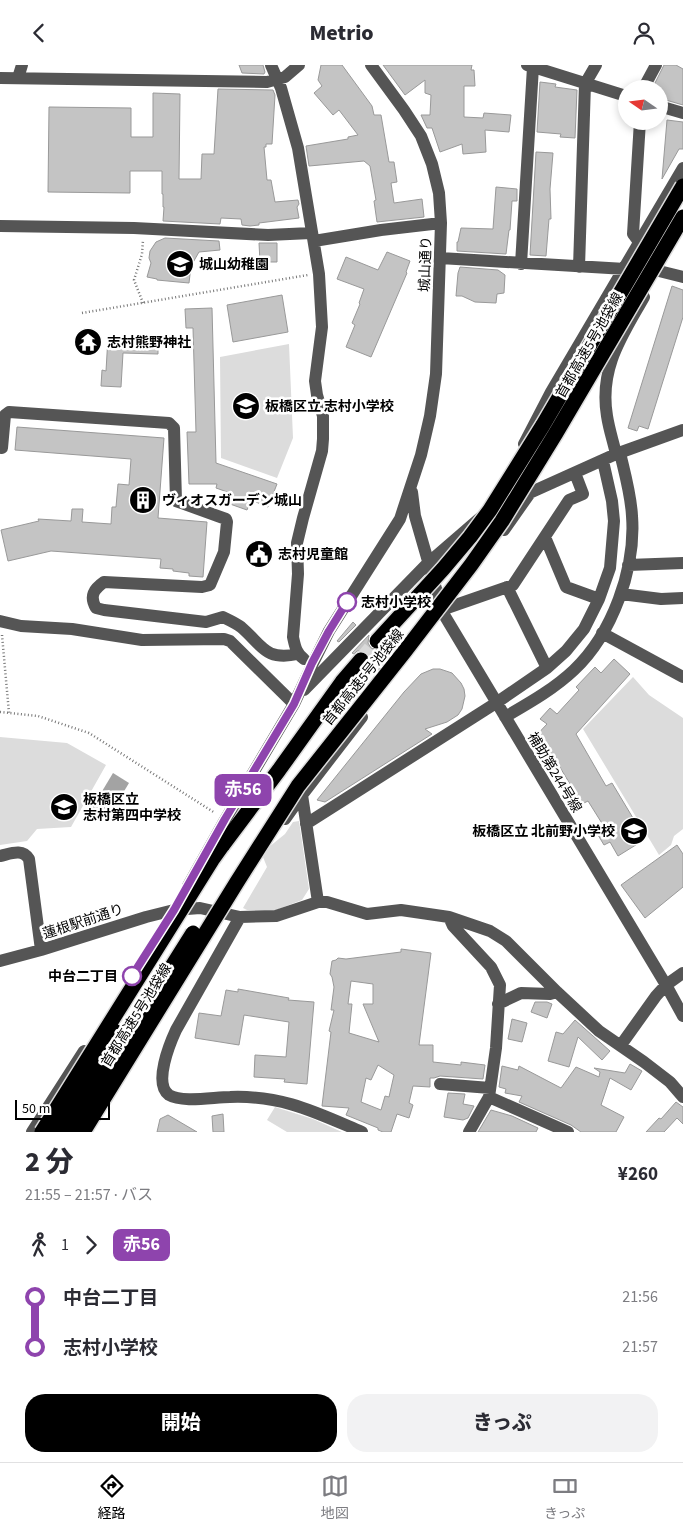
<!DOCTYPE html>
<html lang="ja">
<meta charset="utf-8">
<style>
:root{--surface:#fff;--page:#f2f2f3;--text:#2b2b33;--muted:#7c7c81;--line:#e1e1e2;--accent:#000}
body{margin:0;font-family:"Source Sans 3","Noto Sans JP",sans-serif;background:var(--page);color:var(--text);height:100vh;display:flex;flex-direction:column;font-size:19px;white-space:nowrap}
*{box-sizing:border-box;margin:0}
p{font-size:16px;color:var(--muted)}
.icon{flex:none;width:28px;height:28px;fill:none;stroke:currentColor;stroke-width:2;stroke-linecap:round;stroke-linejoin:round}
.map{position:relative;height:1067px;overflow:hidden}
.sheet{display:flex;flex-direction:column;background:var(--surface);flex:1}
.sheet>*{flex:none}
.badge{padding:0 10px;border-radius:8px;font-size:18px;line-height:32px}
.needle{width:32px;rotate:284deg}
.controls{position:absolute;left:618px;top:15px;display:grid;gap:10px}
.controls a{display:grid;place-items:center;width:50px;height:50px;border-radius:50%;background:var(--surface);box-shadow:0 2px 8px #0003;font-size:25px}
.scale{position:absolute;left:15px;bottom:12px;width:95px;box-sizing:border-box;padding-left:5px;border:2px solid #000;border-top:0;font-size:14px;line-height:18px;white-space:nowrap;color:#000;-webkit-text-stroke:4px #fff;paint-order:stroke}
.map>.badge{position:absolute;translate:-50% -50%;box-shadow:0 0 0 2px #fff}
.legs{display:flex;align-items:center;gap:8px;height:55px;padding:0 25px;font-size:16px}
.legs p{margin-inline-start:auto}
.overview{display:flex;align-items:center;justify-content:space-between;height:85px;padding:0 25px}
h1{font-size:28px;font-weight:800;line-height:38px}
.primary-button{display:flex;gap:10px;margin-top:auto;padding:10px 25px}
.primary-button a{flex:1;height:58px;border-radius:20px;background:var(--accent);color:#fff;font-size:20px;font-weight:800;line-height:58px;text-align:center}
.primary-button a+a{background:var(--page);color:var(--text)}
ul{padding:0 25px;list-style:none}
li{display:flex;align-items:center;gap:18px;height:50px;font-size:19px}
li i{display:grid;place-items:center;width:8px;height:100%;margin:0 6px;background:currentColor}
li i::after{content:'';width:12px;height:12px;margin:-6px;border:4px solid;border-radius:50%;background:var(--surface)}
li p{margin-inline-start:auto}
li:first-child i{background:linear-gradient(#0000 50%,currentColor 0)}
li:last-child i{background:linear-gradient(currentColor 50%,#0000 0)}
header{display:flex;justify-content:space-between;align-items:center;height:65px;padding:0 25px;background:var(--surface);font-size:22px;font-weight:800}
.tabs{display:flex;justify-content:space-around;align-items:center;height:70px;border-top:1px solid var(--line);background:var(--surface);font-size:14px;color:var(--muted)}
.tabs a{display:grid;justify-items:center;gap:2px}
.tabs .on{color:var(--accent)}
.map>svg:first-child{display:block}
.green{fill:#dcdcdc}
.water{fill:#a3a3a3}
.building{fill:#c4c4c4;stroke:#999;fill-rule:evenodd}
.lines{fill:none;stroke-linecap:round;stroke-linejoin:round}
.highway-tunnel{stroke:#d9d9d9;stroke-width:15;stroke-dasharray:15 8;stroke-linecap:butt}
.highway-casing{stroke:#dbdbdb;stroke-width:18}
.path{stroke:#777;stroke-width:2.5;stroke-dasharray:1 2.5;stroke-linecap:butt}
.minor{stroke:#555;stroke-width:12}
.highway{stroke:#000;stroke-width:15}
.highway-bridge-casing{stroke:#dbdbdb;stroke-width:18;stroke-linecap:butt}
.highway-bridge{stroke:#000;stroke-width:15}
.line-1-casing{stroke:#fff;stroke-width:11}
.line-1{stroke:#8e44ad;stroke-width:8}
.stop-1-dot{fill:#fff;stroke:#8e44ad;stroke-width:2.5}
.labels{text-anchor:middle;stroke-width:5;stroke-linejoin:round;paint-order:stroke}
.poi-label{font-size:14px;font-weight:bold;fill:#000;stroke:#fff;text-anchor:start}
.street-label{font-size:14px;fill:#000;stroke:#fff}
.stop-label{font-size:14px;font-weight:bold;fill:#000;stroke:#fff;text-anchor:start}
</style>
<header><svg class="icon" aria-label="back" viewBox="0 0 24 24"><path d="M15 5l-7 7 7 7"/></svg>Metrio<svg class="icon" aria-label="person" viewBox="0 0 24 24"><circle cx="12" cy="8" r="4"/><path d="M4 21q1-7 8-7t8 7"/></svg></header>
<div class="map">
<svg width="683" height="1067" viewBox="0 0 683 1067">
<rect width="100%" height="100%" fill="#fff"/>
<path class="green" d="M289,279L293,373L277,413L221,393L220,292Z
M633,612L649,630L683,653V764L674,771L671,780L659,790L583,664Z
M0,672L67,678L106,700L71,762L37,764L27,776L0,780Z
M299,756L309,824L302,835L276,845H247L243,843L267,802L263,792L269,782L285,769L293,757Z
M275,1042L313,1054L342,1067H287L267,1055Z"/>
<path class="water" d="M113,708L129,718L105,758L89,748Z"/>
<path class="building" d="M239,0H263L265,7L264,9L242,8Z
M321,0H342L372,41L374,50H381L389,97H394L397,117L391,118L394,138L422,134L424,152L377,157L374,136L376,135L370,101L364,96L309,101L306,81L348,74V72L358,70L339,45L333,50L314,28L322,21L318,15Z
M383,0H472L471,5H474L475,21H464V52L483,53L484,48L511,50L509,67L485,65L486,87L463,89L462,79L440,87L432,63H427L421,50H430L431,30L425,28V15L405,30Z
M664,0H676L683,4V40L659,33V24H652Z
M540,17L556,19L555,22L577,25L575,73L560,72L561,69L537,67Z
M218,24L273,25L275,30L272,79H266V82H264L267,115H271L275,137L298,135L299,139L297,142L299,153L259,158V160L250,161L242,160L241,154L221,153L220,159L163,156L164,142H163V129H162V106H130V128L48,127L49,42L131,43V72H153V28L180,29L179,114H201L202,89H214Z
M667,55L683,57V84H679L662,114Z
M536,87L553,88L550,124L551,154H549L546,191L530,190Z
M496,122L517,124V136H512L510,165H509L506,189L457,186V177H458L461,163L493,164Z
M165,173L219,176L220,185L199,187L191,201L189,218L157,215V214L147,212L151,198L149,193L150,186L156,177Z
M259,178H277V197H260Z
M387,187L410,196L406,207L407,208L371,292L346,282L355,260L352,258L360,239L359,238L364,224L337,214L346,192L378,205Z
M460,202L498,205L505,210L504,228L497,229L496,238L475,237L462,231H456L458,208Z
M672,221L683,225V252L648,364L639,361L637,366L628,363Z
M282,230L288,267L233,277L227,240Z
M212,243L216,398L277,419L268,442L251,435L247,445L230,439L233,429L216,423L217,419H189L187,367H196L193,263H186L185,244Z
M142,270L158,271V289L123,288L121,322L101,321L102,305L106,306L108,272L141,273Z
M17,362L164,373L158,453L207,457L203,512L189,511V508L173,506V504L160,503L161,494L51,486L8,496L1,465L39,456L38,454L71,456L72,444H83L82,457L111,459L112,442H116L118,419L129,420L131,394L15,385Z
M353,557L356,560L339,577L337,576Z
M369,570L368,578L371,583L379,585L384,582L391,588L376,608L368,601L370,597V592L367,588L362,586H357L354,589L352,588Z
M614,594L630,609L576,669L606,721L612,718L639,763L632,767L639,778L618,791L610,777L604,780L595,765L603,760L588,736L582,739L558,699L532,675L547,659L540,654L550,643L557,649L579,625L576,622L595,602L601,608Z
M433,604H440L452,608L461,618L464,624L465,631L462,644L458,650L447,657L425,664L432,669L325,737L317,735L404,627L421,609Z
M677,780L683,789V822L645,853L621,820Z
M401,884L431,888L419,980H433V997L461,1000V997L485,1000L483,1014L440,1011L434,1013H430V1022L413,1021L409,1038L413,1040L409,1053L397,1049L391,1067H383L378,1065V1063L346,1050L349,1043L322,1041L331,967L329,966L334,945H331L334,922L332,912L330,909L332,896L336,895L338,893L346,894L401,887ZM351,916L373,919V939H363L379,977L349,968L352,939H348ZM378,1000L394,1010L389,1032L385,1031L381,1045L361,1037L366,1013L371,1015Z
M238,924L289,933L288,935L314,937L307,1019L284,1017L285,1014L254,1012L255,990L286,992L289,957L244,950L239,980L195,973L199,948L221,951L226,925L238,927Z
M535,937H547L552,939L547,953L531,947Z
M512,954L527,958L522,977L508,974Z
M575,955L610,986L602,995L578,972L569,1002L548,996L556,967L563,969Z
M630,999L642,1006L631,1025L610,1013L601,1040L624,1052L616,1067H581L571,1060L519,1037L522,1031L505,1028L506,1024L499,1022L502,1001L518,1005L519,1001L561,1023L576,1002L599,1012L600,1007L594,1003L625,1008Z
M448,1028L465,1029L463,1039L474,1041L468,1053L463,1055L444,1052Z
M676,1037L683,1042V1059L677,1053L664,1067H646L659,1053L661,1054Z
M491,1045L512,1051L538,1063L536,1067H478Z
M223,1049L224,1067H213L212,1051Z
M168,1050L197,1067H157L160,1054Z"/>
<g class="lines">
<path class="highway-tunnel" d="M361,595L377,576"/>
<g class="highway-casing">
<path id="highway" d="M222,781L279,705L342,617L361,595"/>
</g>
<path class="path" d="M143,238L134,215L142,189L143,175
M82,248L308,210
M2,570L9,648
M0,647L38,651L89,668L215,748"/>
<path class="minor" d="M271,0L281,23L298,83L319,209L322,262L315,316L317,330L323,351V374L322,386L303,453L297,478L298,509L293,572C295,581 296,588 304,594
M527,0L626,31
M0,13L267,17L285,12L299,0
M18,13L22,0
M643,24L656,0
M659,41L683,48
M0,161L134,163L268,170L311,168
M314,176L381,165L441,158
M639,177L633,169L640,56
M440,193L659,206L683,212
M521,199L533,2L535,0
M579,202L585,19L596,0
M524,379L551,327L683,103
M2,383L5,350L9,347L169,358L174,363L176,436L226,454L227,457L224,487L210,520L202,522L104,517C94,524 89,531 96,543L104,545L206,557L223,552C229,555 236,558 241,562C263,581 265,596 298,589
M616,389C613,376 609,364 607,351C599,303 622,271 644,232
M412,427L415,451L443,548L666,920L683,951
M504,465L530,428
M545,472L566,522L599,534
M628,500L683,498
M507,522L547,603
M621,529L661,534L683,533
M447,543L513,520L569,435L583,429L575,408
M0,556L21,561L72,564L142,575L224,574L230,576L294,639
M602,568L683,612
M304,625L428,498L487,447L616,389L683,365
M505,652C529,638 554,624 574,605C612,569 636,504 632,451C631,430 625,409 620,388
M302,730L318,837
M285,754L302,730L362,652
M306,759L496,638L547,603L566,586L584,564L599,534L610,503L614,456L612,436L603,396
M0,791C10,789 22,783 29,794L41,885
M188,821L225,755L294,639L313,598L329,566L400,454L421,390L430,351L436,309L441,158L439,128L432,99L421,71L404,45L371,0
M240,852L176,965C170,978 153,1019 169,1030C182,1038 214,1032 230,1032C282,1030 315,1047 362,1067
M449,852L453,861L491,902L500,920L496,983L489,1032L469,1067
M0,896L41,885L146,852L174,845L200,843L240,852L276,851L318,837H327L367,849L401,845L449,852L490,866L506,876L557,927L599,966L644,997L670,1017L683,1032
M498,939L521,928L550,929L557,927
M621,980L656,931L666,920L683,908
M440,1019L490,1023
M489,1032L568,1067
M32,1067L84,986"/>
<use href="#highway" class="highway"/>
<g class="highway-bridge-casing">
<path id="highway-bridge" d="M377,576L443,504L470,472L490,445L543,360L683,121
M42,1067L212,795L222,781
M57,1067L116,967
M68,1067L193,868
M83,1067L237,817L298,721L405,586L471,500L502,456L556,368L683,152"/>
</g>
<use href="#highway-bridge" class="highway-bridge"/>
</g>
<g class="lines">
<g class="line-1-casing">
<path id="line-1" d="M132,911L174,845L225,754L294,639L312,598L329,566L347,537"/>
</g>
<use href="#line-1" class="line-1"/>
</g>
<defs>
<g id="school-disc" transform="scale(1.4375)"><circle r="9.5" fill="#000" stroke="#fff"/><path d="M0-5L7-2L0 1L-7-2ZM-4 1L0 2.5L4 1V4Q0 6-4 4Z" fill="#fff"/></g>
<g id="temple-disc" transform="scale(1.4375)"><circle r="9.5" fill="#000" stroke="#fff"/><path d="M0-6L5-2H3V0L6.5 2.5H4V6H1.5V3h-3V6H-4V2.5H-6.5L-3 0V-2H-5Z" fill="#fff"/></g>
<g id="building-disc" transform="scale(1.4375)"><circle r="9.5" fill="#000" stroke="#fff"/><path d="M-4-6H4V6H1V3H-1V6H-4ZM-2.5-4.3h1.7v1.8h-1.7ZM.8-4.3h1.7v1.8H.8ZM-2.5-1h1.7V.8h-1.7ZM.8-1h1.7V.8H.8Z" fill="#fff"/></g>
<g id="civic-disc" transform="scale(1.4375)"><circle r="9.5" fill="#000" stroke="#fff"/><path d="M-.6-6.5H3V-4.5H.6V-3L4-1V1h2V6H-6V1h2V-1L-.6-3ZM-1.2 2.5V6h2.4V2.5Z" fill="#fff"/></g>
</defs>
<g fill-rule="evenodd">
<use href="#school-disc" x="180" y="199"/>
<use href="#temple-disc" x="88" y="277"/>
<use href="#school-disc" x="246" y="341"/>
<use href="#building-disc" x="143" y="435"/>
<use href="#civic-disc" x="259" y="489"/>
<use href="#school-disc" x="64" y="742"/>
<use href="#school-disc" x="634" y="766"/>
</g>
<g class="stop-1-dot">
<circle cx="347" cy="537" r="9"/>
<circle cx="132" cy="911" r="9"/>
</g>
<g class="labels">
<g class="poi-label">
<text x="199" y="204">城山幼稚園</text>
<text x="107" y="282">志村熊野神社</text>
<text x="265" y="346">板橋区立 志村小学校</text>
<text x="162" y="440">ヴィオスガーデン城山</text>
<text x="278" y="494">志村児童館</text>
<text x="83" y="739">板橋区立<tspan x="83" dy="16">志村第四中学校</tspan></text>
<text x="615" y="771" text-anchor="end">板橋区立 北前野小学校</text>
</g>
<g class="street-label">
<text transform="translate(425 199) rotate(-88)" y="5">城山通り</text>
<text transform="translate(589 280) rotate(-60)" y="5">首都高速5号池袋線</text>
<text transform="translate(363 612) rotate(-51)" y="5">首都高速5号池袋線</text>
<text transform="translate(555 707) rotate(59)" y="5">補助第244号線</text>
<text transform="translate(83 856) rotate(-18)" y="5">蓮根駅前通り</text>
<text transform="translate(136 950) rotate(-58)" y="5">首都高速5号池袋線</text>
</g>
<g class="stop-label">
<text x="361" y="542">志村小学校</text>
<text x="118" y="916" text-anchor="end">中台二丁目</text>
</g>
</g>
</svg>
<div class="controls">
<a><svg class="needle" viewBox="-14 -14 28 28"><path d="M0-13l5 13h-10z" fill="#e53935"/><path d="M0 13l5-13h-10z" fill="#7c7c81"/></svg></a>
</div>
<div class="scale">50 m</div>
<b class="badge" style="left:243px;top:725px;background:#8e44ad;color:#fff">赤56</b>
</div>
<section class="sheet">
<div class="overview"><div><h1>2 分</h1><p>21:55 – 21:57 · バス</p></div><b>¥260</b></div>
<div class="legs"><svg class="icon" aria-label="walk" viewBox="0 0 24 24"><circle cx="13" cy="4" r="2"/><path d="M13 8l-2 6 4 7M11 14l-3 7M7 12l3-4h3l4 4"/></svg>1<svg class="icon" aria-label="forward" viewBox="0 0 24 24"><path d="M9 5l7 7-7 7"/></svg><b class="badge" style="background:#8e44ad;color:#fff">赤56</b></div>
<ul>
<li><i style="color:#8e44ad"></i><b>中台二丁目</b><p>21:56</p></li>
<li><i style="color:#8e44ad"></i><b>志村小学校</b><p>21:57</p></li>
</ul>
<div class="primary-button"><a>開始</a><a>きっぷ</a></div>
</section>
<nav class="tabs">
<a class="on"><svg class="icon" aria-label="directions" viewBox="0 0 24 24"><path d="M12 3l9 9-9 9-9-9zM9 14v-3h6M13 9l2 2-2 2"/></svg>経路</a>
<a><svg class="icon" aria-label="map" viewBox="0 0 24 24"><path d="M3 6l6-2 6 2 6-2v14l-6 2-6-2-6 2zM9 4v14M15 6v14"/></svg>地図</a>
<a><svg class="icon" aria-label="tickets" viewBox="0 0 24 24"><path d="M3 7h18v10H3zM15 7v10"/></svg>きっぷ</a>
</nav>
